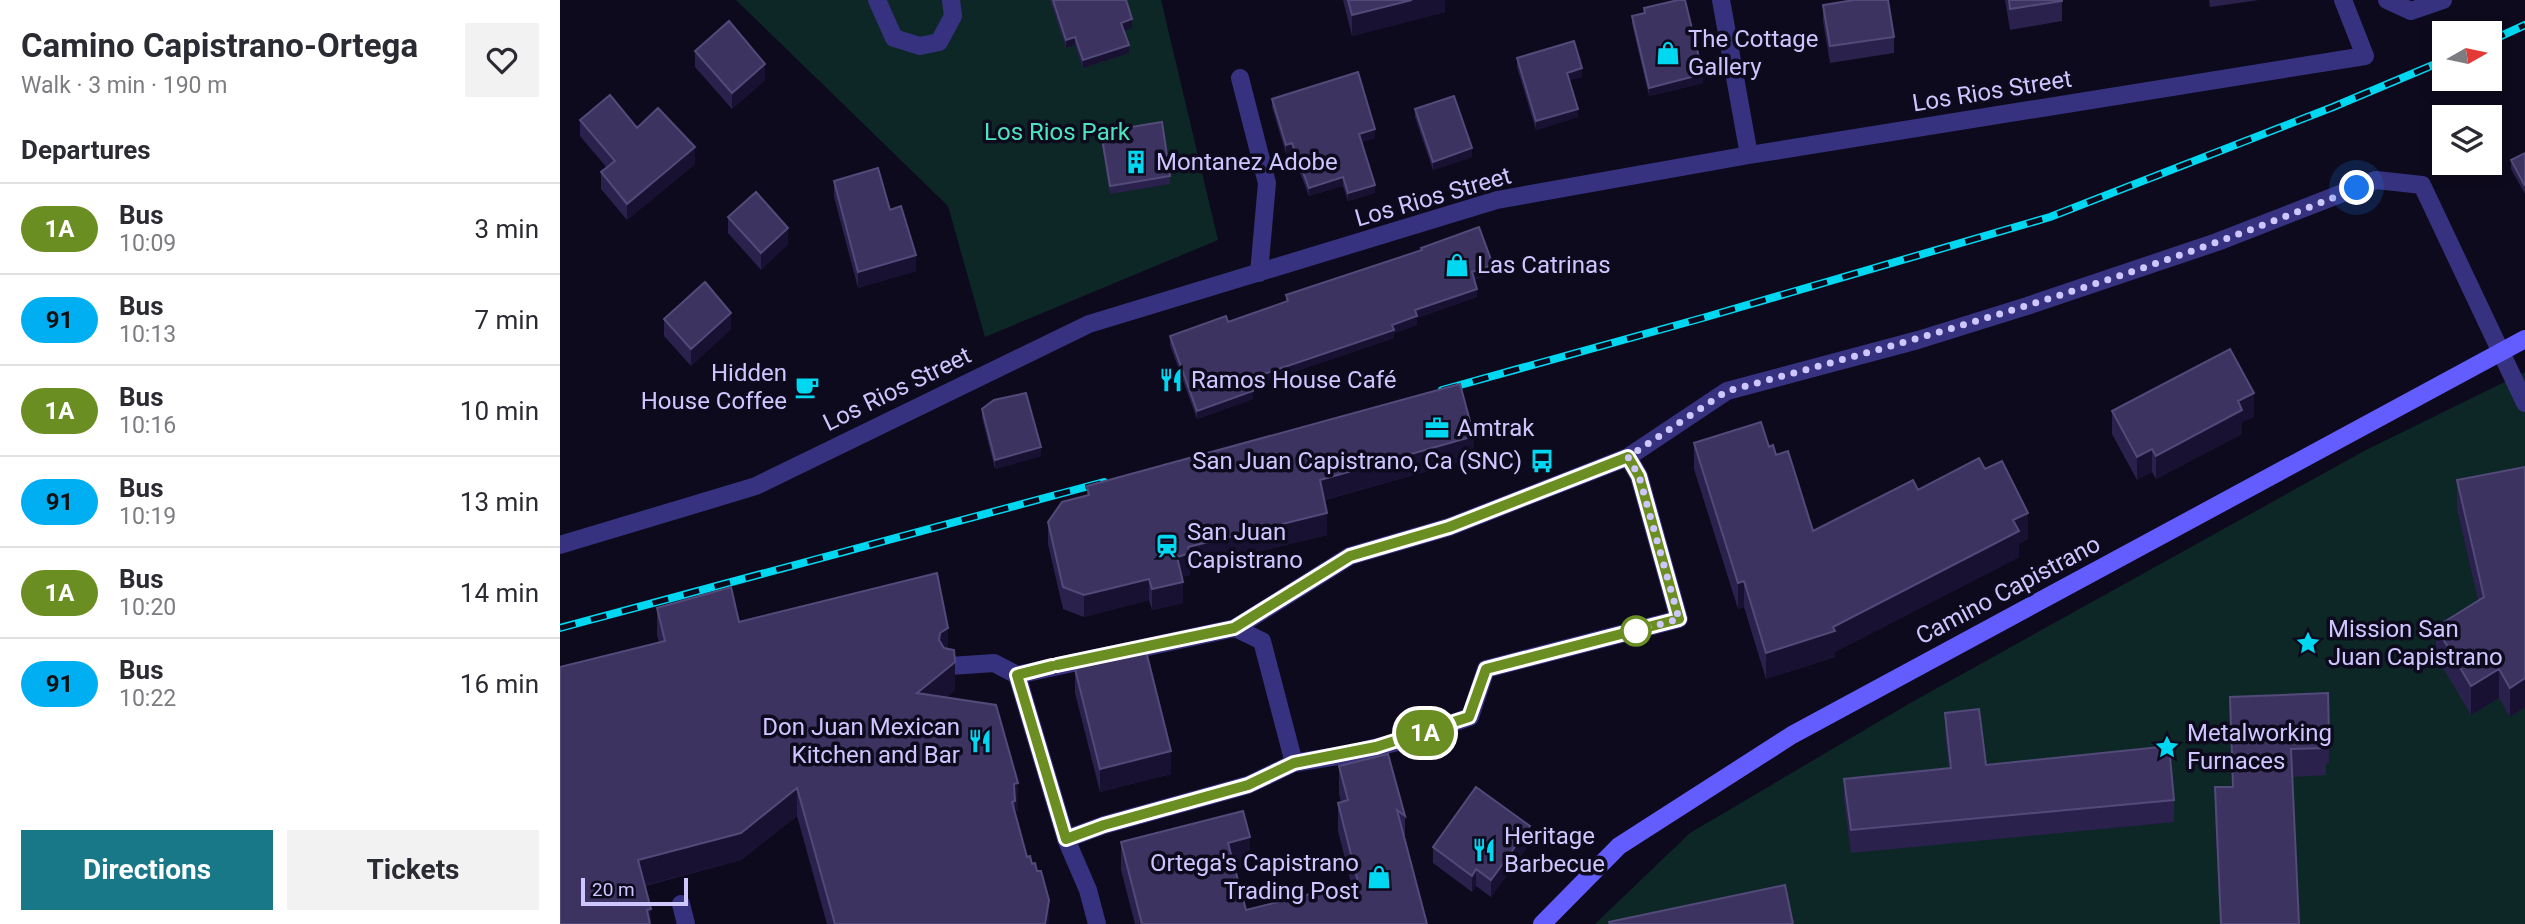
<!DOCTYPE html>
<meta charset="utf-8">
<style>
:root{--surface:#fff;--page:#f2f2f3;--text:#2b2b33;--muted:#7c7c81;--line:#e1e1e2;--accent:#187888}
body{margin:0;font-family:Roboto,sans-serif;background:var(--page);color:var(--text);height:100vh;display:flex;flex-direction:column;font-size:26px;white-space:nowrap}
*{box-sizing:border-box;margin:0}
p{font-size:23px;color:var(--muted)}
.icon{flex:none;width:38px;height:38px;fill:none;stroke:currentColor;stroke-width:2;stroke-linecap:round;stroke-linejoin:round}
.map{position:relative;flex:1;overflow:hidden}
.drawer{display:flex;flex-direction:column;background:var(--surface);width:560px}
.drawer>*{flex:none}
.badge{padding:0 14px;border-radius:23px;font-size:24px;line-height:46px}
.needle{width:46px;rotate:81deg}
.controls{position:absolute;left:1872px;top:21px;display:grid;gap:14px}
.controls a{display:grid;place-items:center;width:70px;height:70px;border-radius:0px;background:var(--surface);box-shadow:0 4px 10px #0003;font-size:35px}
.scale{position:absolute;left:21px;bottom:18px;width:107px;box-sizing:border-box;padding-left:7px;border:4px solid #cdc6ff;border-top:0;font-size:19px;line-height:24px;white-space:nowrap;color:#cdc6ff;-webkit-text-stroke:5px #0e0a1d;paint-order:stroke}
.you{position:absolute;width:35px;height:35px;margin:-18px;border:5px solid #fff;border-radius:50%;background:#1a73e8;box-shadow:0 0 0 10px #1a73e833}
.map>.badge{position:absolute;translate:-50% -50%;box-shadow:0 0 0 4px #fff}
h2{padding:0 21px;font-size:26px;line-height:63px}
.round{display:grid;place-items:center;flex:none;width:74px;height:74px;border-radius:0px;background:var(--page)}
.head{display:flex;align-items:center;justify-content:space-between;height:119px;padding:0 21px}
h1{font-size:33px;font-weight:700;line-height:52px}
.button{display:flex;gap:14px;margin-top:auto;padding:14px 21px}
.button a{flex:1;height:80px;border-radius:0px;background:var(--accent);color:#fff;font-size:28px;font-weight:700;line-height:80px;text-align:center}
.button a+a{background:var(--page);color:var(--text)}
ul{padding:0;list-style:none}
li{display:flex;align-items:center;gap:21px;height:91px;padding:0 21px;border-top:2px solid var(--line)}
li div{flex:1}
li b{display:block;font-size:26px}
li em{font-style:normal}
li .badge{min-width:77px;font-weight:700;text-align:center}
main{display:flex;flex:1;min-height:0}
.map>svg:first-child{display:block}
.green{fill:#0d2727}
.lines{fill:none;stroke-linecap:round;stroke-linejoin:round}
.service{stroke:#36327f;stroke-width:18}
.minor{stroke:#36327f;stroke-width:18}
.secondary{stroke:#635dff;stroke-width:18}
.rail-casing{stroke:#00d7f1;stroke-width:8}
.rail{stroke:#0e0a1d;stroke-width:5;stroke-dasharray:16;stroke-linecap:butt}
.wall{fill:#2a214c}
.shaded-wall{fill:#181131}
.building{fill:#3c3360;stroke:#524a79;stroke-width:2}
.line-casing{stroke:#fff;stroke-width:16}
.line{stroke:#6b8e23;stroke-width:10}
.walk{stroke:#cdc6ff;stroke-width:7;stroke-dasharray:0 12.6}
.stop-dot{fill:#fff;stroke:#6b8e23;stroke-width:3.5}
.labels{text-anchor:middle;stroke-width:7;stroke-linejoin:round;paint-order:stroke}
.poi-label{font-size:24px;fill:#cdc6ff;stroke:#0e0a1d;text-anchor:start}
.street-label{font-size:24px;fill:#cdc6ff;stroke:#0e0a1d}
.park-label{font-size:24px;fill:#4ce5c0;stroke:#0e0a1d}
</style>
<main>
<section class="drawer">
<div class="head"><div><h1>Camino Capistrano-Ortega</h1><p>Walk · 3 min · 190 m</p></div><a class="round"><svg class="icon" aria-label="heart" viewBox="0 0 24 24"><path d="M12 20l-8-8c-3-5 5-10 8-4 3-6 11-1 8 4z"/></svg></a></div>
<h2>Departures</h2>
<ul>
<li><span class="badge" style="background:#6b8e23;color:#fff">1A</span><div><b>Bus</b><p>10:09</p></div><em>3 min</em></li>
<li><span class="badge" style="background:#00aff2;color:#111">91</span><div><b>Bus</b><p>10:13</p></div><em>7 min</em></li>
<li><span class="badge" style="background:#6b8e23;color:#fff">1A</span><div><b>Bus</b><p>10:16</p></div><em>10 min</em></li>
<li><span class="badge" style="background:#00aff2;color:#111">91</span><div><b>Bus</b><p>10:19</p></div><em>13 min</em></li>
<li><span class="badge" style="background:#6b8e23;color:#fff">1A</span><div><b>Bus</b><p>10:20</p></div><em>14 min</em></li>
<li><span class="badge" style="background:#00aff2;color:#111">91</span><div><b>Bus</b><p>10:22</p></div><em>16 min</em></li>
</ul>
<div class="button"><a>Directions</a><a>Tickets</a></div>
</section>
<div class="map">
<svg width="1965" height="924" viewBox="0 0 1965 924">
<rect width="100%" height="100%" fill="#0e0a1d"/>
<path class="green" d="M176,0H601L658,240L425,337L388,206Z
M1965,372V924H1035L1130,833L1352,702L1804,451Z"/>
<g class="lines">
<path class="service" d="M317,0L334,38L360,46L379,42L393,16L391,0
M1827,0L1851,11L1883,0
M680,78L707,183L699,273
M675,628L702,641L734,763
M390,666L434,663L457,675L675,628L790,556L889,527L1068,457L1167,391L1358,340L1467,306L1657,242L1816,180L1862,185L1965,403
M506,839L544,825L688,785L734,763L790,754L841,741L910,717L926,669L1119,619L1079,476L1068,457
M121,904L126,924"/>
<path class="minor" d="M1161,0L1189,155
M0,545L196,486L529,324L937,200L1189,155L1805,56L1783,0
M457,675L506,839L528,890L537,924"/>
<path class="secondary" d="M982,924L1059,846L1232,735L1965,339"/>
<g class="rail-casing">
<path id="rail" d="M1930,41L1965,25
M882,390L1146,317L1490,217L1773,107L1885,60
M0,628L544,482"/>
</g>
<use href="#rail" class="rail"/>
</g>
<path class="wall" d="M490,0H566L572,28L564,31L569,53L523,68L515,45L506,48Z
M783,0H885V12L792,36Z
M1445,0H1502V21L1450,30Z
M1649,0H1699L1650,7Z
M1263,5L1334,37V53L1270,63L1263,21Z
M1084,8L1143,83L1089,96L1072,24V16L1084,13Z
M135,51L205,80L172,109L135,67Z
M957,58L1022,77L1009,80L1018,117L976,130L957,67Z
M712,99L815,138L802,142L815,193L788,201L783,186L749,196L732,152L726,154L712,107Z
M855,109L912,157L873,170L855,117Z
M20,120L77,128L135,164L67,220L41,189V172L47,168L20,136Z
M541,132L610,176V184L550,194L541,140Z
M1965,153V194L1951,169V160Z
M274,181L330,210L356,271L298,288L274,197Z
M168,217L228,244L201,270L168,233Z
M861,248L933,273L914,280L917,297L857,318V325L834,333V338L692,386L693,399L637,419L610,345V336L668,322L726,302V295L861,251Z
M104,319L171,329L131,366L104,336Z
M422,409L481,456L435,469L422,418Z
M1552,411L1694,417L1682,422V434L1596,479L1592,472L1577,480L1552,434Z
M1134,443L1209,447L1216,455L1253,531L1358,490L1425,469L1468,539L1459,544V557L1275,652V657L1206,679L1184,607L1178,609L1134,469Z
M914,458L765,500L767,535L630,568V575L622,577L623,603L592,610L589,600L524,617L503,609L488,544V522L527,495V486Z
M1965,467V707L1950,717L1939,698L1911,715L1876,656V627L1918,600L1897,509V480Z
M97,608L179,622L388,649L395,690L386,698L436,705L458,811H455L467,857L489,924H267L237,816L181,860L85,886L0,924L99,642L97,635Z
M515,669L611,774L540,792L515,693Z
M1670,697L1769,736V763L1766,764V775L1733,777L1739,924H1660L1655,815V787H1672Z
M1385,713L1426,765L1614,800V822L1291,853L1284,801V779L1389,768L1385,735Z
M779,766L845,816V838L867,924H575L561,870V842L690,865L675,869L686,910L791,883L778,831V803L781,802L779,794Z
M970,843L931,897L916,886L912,892L873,863V847Z"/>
<path class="shaded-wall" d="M852,0H885V12L792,36V15Z
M572,19V28L561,32V23Z
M515,37V45L506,48V40Z
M569,45V53L523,68V60Z
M205,64V80L172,109V93Z
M1022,68V77L1007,81V73Z
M1143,74V83L1089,96V88Z
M1018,109V117L976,130V121Z
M815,129V138L799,143V134Z
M732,143V152L726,154V145Z
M135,147V164L67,220V204Z
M912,148V157L873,170V162Z
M783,177V186L749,196V188Z
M815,185V193L788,201V193Z
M228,228V244L201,270V253Z
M356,255V271L298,288V272Z
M933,265V273L912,281V272Z
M917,289V297L857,318V325L834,333V338L689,387V379L832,325L855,310Z
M171,313V329L131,366V349Z
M693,391V399L637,419V411Z
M1694,393V417L1682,422V434L1596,479V456L1678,401Z
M914,436V458L760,501V480Z
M481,447V456L435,469V460Z
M1592,449V472L1577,480V457Z
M767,513V535L630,568V575L617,579V557L628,547Z
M1468,513V539L1459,544V557L1275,652V657L1206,679V653Z
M589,579V600L524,617V595Z
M1184,581V607L1178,609V583Z
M623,582V603L592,610V589Z
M388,628V655L379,640L380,633Z
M395,662V690L357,721V693Z
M1939,669V698L1911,715V686Z
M1965,678V707L1950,717V688Z
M611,751V774L540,792V769Z
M458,783V811H455L454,784Z
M237,788V816L181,860L78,887V860Z
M970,826V843L931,897V880Z
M690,837V865L668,871V843Z
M916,869V886L912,892V876Z
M489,900V924H485Z
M91,909V924L87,910Z"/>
<path class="building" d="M493,0H566L572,19L561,23L569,45L523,60L515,37L506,40Z
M788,0H852L792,15Z
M1118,0H1125L1143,74L1089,88L1072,16L1085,13L1084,8Z
M1294,0H1328L1334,37L1270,46L1263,5Z
M1449,0H1502V1L1450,9Z
M169,21L205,64L172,93L135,51Z
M1014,41L1022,68L1007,73L1018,109L976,121L957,58Z
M798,72L815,129L799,134L815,185L788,193L783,177L749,188L732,143L726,145L712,99Z
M50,95L77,128L98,108L135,147L67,204L41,172L55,161L20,120Z
M894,96L912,148L873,162L855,109Z
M602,122L610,176L550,186L541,132Z
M1965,153V186L1951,160Z
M318,168L330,210L341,206L356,255L298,272L274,181Z
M196,192L228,228L201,253L168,217Z
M919,227L933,265L912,272L917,289L855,310L857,316L832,325L834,330L689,379L693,391L637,411L610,336L666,316L668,322L728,301L726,295L862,250L861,248Z
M145,282L171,313L131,349L104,319Z
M1670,349L1694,393L1678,401L1682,410L1596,456L1592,449L1577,457L1552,411Z
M900,384L914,436L760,480L767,513L628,547L630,553L617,557L623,582L592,589L589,579L524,595L503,587L488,522L502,502L529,495L527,486Z
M466,393L481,447L435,460L422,409L434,400Z
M1201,422L1209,447L1213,445L1216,455L1228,451L1253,531L1353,480L1358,490L1419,458L1425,469L1442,461L1468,513L1453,520L1459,531L1273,627L1275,631L1206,653L1184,581L1178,583L1134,443Z
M1965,467V678L1950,688L1939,669L1911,686L1876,627L1924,597L1897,480Z
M377,573L388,628L380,633L379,640L384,648L394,650L395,662L357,693L436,705L458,783L454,784L455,801L452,802L467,857L470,856L472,864L475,863L477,871H481L489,900L485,924H275L237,788L181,833L78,860L91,909L87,910L90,924H0V667L105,641L97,608L171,587L179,622Z
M586,651L611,751L540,769L515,669Z
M1768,693L1769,736H1765L1766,748L1731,749L1739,924H1661L1655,787H1673L1670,697Z
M1419,709L1426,765L1609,746L1614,800L1291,830L1284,779L1391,768L1385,713Z
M828,754L845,816L837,810L867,924H582L561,842L683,811L690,837L668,843L686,910L798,882L778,803L788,800L779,766Z
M916,787L970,826L931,880L916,869L912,876L873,847Z
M1225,885L1233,924H1050L1049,922Z"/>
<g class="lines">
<g class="line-casing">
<path id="line" d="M492,666L457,675L506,839L544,825L688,785L734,763L816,747L909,717L926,669L1119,619L1079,476L1068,457L889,527L790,556L674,628L497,665"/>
</g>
<use href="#line" class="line"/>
<path class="walk" d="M1076,631L1119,619L1079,476L1068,457L1167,391C1381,334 1593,272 1797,188"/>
</g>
<defs>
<g id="shop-bare" transform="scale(1.89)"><path d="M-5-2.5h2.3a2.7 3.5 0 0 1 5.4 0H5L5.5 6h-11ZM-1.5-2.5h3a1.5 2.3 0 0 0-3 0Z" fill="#00d7f1" stroke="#0e0a1d" stroke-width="2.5" paint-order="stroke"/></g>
<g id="building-bare" transform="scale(1.89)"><path d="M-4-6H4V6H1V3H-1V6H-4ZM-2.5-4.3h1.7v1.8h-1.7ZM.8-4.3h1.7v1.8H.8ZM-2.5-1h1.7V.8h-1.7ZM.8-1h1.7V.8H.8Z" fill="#00d7f1" stroke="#0e0a1d" stroke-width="2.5" paint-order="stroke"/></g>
<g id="restaurant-bare" transform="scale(1.89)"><path d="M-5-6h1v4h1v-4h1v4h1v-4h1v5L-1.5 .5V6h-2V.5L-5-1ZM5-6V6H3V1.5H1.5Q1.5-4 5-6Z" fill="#00d7f1" stroke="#0e0a1d" stroke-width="2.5" paint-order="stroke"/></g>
<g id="cafe-bare" transform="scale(1.89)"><path d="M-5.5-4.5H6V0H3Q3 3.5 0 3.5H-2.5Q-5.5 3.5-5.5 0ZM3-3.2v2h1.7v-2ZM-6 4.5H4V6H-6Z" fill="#00d7f1" stroke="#0e0a1d" stroke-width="2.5" paint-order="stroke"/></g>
<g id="office-bare" transform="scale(1.89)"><path d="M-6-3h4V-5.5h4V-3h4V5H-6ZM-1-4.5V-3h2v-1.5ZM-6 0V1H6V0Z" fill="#00d7f1" stroke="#0e0a1d" stroke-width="2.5" paint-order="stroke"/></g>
<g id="bus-bare" transform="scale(1.89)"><path d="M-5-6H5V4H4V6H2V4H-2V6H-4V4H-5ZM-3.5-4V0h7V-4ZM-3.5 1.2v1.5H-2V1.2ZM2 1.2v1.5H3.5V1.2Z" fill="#00d7f1" stroke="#0e0a1d" stroke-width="2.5" paint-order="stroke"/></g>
<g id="station-bare" transform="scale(1.89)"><path d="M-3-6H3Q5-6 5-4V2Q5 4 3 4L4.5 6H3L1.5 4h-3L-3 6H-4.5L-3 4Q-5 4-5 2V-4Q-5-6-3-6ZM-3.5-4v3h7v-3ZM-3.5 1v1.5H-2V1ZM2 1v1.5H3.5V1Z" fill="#00d7f1" stroke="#0e0a1d" stroke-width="2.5" paint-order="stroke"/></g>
<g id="sight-bare" transform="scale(1.89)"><path d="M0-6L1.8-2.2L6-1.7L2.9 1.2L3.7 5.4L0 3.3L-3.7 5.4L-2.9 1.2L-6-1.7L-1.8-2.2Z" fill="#00d7f1" stroke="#0e0a1d" stroke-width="2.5" paint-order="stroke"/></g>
</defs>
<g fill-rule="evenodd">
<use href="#shop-bare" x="1108" y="53"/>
<use href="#building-bare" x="576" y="162"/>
<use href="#shop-bare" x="897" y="265"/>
<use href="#restaurant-bare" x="611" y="380"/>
<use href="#cafe-bare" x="247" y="387"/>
<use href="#office-bare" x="877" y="428"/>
<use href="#bus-bare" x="982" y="461"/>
<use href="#station-bare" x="607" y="546"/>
<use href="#sight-bare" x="1748" y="643"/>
<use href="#restaurant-bare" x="420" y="741"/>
<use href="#sight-bare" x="1607" y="747"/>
<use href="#restaurant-bare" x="924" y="850"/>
<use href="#shop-bare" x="819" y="877"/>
</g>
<circle class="stop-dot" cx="1076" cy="631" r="14"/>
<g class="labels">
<g class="poi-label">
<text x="1128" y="47">The Cottage<tspan x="1128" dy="28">Gallery</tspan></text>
<text x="596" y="170">Montanez Adobe</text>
<text x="917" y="273">Las Catrinas</text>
<text x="227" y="381" text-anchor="end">Hidden<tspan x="227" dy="28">House Coffee</tspan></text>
<text x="631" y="388">Ramos House Café</text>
<text x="897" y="436">Amtrak</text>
<text x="962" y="469" text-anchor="end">San Juan Capistrano, Ca (SNC)</text>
<text x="627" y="540">San Juan<tspan x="627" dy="28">Capistrano</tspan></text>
<text x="1768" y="637">Mission San<tspan x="1768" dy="28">Juan Capistrano</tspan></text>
<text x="400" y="735" text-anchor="end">Don Juan Mexican<tspan x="400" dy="28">Kitchen and Bar</tspan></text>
<text x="1627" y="741">Metalworking<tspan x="1627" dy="28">Furnaces</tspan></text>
<text x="944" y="844">Heritage<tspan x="944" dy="28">Barbecue</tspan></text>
<text x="799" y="871" text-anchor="end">Ortega's Capistrano<tspan x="799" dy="28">Trading Post</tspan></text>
</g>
<g class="street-label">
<text transform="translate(1432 91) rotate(-9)" y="8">Los Rios Street</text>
<text transform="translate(873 197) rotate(-16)" y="8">Los Rios Street</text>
<text transform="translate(337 389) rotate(-26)" y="8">Los Rios Street</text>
<text transform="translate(1448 590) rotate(-28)" y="8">Camino Capistrano</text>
</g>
<g class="park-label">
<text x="497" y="140">Los Rios Park</text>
</g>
</g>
</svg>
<div class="controls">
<a><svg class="needle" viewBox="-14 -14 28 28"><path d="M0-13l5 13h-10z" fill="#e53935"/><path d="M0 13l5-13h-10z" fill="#7c7c81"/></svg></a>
<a><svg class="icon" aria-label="layers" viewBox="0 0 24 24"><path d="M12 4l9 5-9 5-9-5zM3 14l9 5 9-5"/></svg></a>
</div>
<div class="scale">20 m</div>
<div class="you" style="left:1797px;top:188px"></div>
<b class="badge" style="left:865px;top:733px;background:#6b8e23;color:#fff">1A</b>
</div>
</main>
